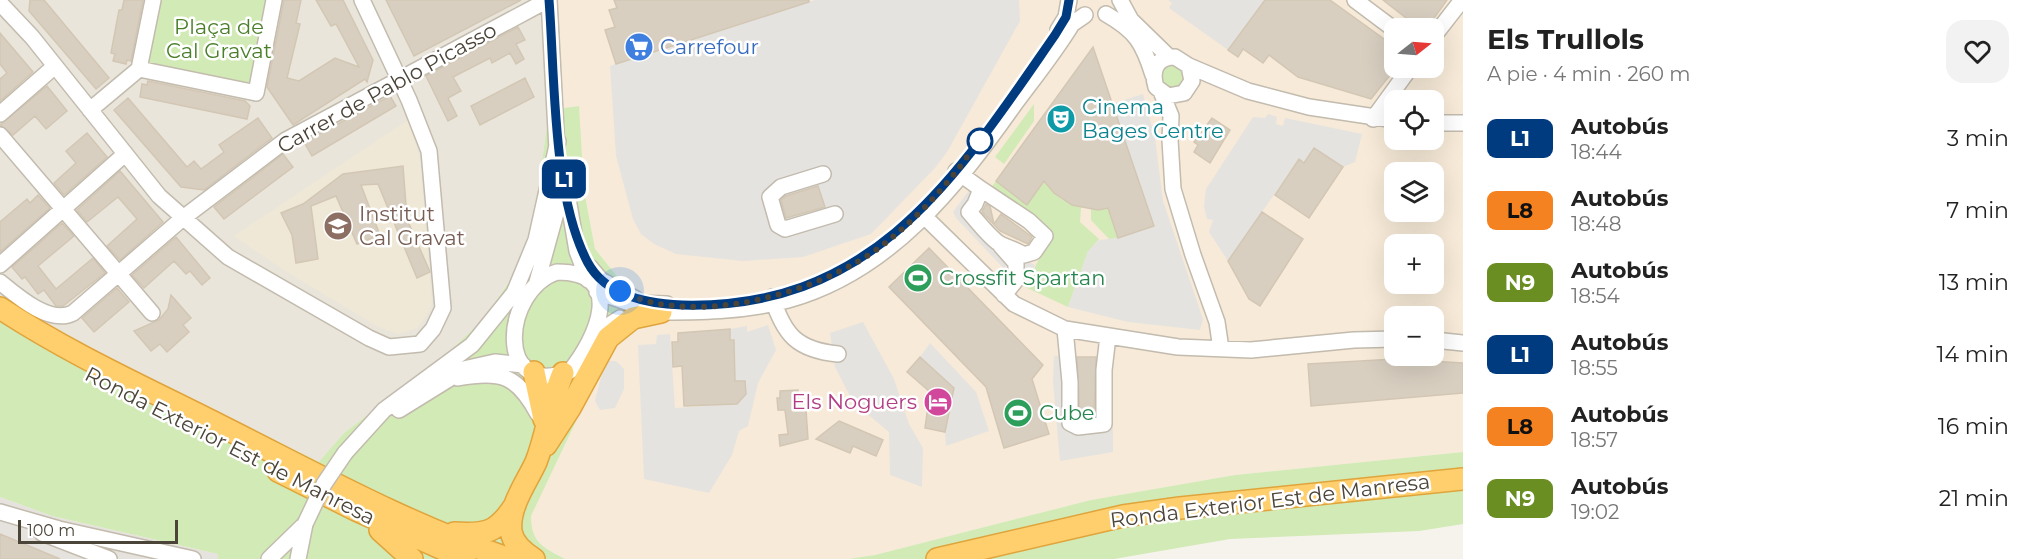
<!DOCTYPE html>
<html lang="es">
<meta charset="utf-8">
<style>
:root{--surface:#fff;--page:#f2f2f2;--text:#222;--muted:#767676}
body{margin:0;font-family:Montserrat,sans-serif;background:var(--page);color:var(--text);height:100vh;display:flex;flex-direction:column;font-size:22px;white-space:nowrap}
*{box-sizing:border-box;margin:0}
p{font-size:20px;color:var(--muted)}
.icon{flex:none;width:33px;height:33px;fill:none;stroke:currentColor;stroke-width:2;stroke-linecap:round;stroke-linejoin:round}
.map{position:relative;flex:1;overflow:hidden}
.side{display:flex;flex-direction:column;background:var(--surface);width:570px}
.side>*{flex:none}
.badge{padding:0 12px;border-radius:9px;font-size:21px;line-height:39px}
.needle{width:39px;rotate:73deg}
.tools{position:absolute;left:1384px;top:18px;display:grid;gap:12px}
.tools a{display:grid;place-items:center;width:60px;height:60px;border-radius:12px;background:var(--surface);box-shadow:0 6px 24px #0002;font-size:30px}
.scale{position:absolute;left:18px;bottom:15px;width:160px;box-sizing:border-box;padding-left:6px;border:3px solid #4b4439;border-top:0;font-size:16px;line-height:21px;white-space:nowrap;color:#4b4439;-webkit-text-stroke:4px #fff;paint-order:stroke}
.you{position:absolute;width:30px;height:30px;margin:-15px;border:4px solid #fff;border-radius:50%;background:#1a73e8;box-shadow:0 0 0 9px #1a73e833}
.map>.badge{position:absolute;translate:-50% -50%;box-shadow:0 0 0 3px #fff}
.round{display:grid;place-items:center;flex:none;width:63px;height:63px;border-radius:18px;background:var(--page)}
.headline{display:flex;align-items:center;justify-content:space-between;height:102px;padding:0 24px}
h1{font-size:28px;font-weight:700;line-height:45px}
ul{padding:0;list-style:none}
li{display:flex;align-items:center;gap:18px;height:72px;padding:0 24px}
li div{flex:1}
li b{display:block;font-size:22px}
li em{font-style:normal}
li .badge{min-width:66px;font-weight:700;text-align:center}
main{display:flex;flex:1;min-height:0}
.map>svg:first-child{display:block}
.residential{fill:#eae5da}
.commercial{fill:#f7ead8;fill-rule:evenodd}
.industrial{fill:#e6e2dd}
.education{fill:#efe8d6}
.green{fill:#d2eab5}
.parking{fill:#e5e3e0}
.building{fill:#d8cfc1;stroke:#d3c7b4;stroke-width:1.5}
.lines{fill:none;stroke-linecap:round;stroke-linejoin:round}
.minor-casing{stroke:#c2bbae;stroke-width:18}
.highway-casing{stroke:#e0a43c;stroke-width:24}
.minor{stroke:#fff;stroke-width:15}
.highway{stroke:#ffcf6e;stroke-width:21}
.minor-bridge-casing{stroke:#c2bbae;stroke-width:18;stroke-linecap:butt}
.minor-bridge{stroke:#fff;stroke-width:15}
.line-casing{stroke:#fff;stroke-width:14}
.line{stroke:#003b80;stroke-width:9}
.walk{stroke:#4b4439;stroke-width:6;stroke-dasharray:0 10.8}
.stop-dot{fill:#fff;stroke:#003b80;stroke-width:3}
.labels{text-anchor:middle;stroke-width:5;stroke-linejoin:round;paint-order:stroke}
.park-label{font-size:21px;fill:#4a7f2a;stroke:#fff}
.shop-label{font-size:21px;fill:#366cbe;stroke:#fff;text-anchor:start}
.street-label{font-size:21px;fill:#4b4439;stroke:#fff}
.culture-label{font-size:21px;fill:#0d838f;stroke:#fff;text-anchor:start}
.education-label{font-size:21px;fill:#785e54;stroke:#fff;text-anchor:start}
.leisure-label{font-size:21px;fill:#27864d;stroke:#fff;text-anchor:start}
.hotel-label{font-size:21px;fill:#b23c85;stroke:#fff;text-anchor:end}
</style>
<main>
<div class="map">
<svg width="1463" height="559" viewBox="0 0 1463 559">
<rect width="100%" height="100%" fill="#f6f3ec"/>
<path class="residential" d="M0,0H539L549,110L533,228L513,275L482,321L443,357L344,433L319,463L132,371L0,298Z"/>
<path class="commercial" d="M539,0H1463V452L1235,475L1091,500L875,555L848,559H565L542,546L531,533V516L599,373L616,275L595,249L584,190L578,106L549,110ZM1395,28H1434V68H1395ZM1395,100H1434V140H1395ZM1395,172H1434V212H1395ZM1395,244H1434V284H1395ZM1395,316H1434V356H1395Z"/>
<path class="industrial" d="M0,497L52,516L218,554V559H0Z"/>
<path class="education" d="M408,120L420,159L432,302L429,311L417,328L398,334L377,326L290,274L234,236Z"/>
<path class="green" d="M157,0H270L252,86L144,64Z
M1160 76a13 13 0 1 1 26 0a13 13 0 1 1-26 0Z
M1034,104V121L1004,164L995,157Z
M579,106L584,190L595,249L616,275L633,286L615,347L599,373L531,516C531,543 543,547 565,559H218V554L52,516L0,497V298L132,371L319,462L344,433L443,357L482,321L513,276L533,228L549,110Z
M1044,180L1061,199L1081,207L1080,222L1099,239L1088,252L1068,307L1025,287L1052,233L991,188L996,181L1027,205Z
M1108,208L1118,238L1109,239L1091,220V209Z
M1463,452V524L1419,531L1230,539L1114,559H848L875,555L1091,500L1235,475Z"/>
<path class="parking" d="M815,0H1019L1020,21L947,152L935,168L871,234L803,257L743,261L676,254L654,244L641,234L633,219L616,156L610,66Z
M1168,0H1265L1228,50L1169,8L1172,3Z
M1143,94L1155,138L1163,201L1203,319L1200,330L1128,322L1068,307L1088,251L1099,240L1118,238L1154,226L1112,104Z
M1268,114L1277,117L1276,124L1283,126L1285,118L1362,134L1355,162L1343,167L1314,148L1304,163L1298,160L1228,261L1209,232L1213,220L1207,219L1204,206L1206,189L1253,117L1265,118Z
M970,189L982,199L971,212L1013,255L1035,265L1025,287L1009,274L956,218L953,212Z
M863,322L894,379L909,424L923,448L922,487L890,475L889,432L853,402L835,367L830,333Z
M768,325L776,350L758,383L748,426L739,431L732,455L709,493L644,479L638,345L656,344L657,335L670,334L675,408L737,404L746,394L745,382L735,381L734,340H730V329L747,326V332Z
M930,343L976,392L989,431L946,446L945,432L954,388L920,357Z
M1054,356L1073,357V421H1113V452L1060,461L1053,382Z
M609,361H616L624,369V389L615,408L600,410L595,401L603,369Z"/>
<path class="building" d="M30,0H44L109,78L96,89L29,11Z
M124,0H143L131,61L127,60L126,64L113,61L115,54L111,53L119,10H122Z
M284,0H301L296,23L300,24L287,78L299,81L335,58L359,67L336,24L331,26L316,0H343L373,60L367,82L365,79L293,125L267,87Z
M386,0H521L414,56Z
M614,0H809V2L616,64L605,30L615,27L609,10L617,8Z
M1265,0H1330L1395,47V69L1371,99L1298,77L1269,55L1263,63L1243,49L1238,57L1228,50Z
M1383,0H1447L1427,28H1419Z
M518,27L525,40L516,44L524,59L516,64L510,53L492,63L490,58L453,77L461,91L448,98L457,116L448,121L426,76Z
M0,33L33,72L0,101V79L7,73L0,64Z
M1093,47L1154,226L1118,238L1108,208L1098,210L1072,205L1054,193L1044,181L1027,205L996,181Z
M525,78L534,97L480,125L471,106Z
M148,81L245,101L250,106L247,119L140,97L142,84L147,85Z
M47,86L67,111L46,129L35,116L13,135L0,125Z
M390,96L396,106L312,156L304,142Z
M128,98L187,167L194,161L201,169L224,152L219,145L258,118L272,138L204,190L181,187L114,110Z
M1212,118L1230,130L1210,163L1194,152L1198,145L1194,142Z
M87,133L107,157L64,195L54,183L76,163L66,151Z
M1314,148L1343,167L1309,218L1275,195L1299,159L1304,163Z
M283,154L293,167L224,219L214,207Z
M403,166L407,219L430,272L417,278L378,184L361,185L380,235L357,244L336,196L311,206L318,259L296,263L292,235L281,213L303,204L343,174Z
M120,171L163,222L120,260L107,246L137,219L118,197L87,222L77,210Z
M818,186L825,207L786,218L781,200L786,196Z
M38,195L50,208L0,252V222L27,199L30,203Z
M986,204L990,206L994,224L1001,214L1032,237L1028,244L1000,231L982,212Z
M1262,212L1303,239L1260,306L1249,299L1228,261Z
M62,223L74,236L38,266L56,289L93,258L105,273L63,306H56L44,290L38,294L25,277L22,279L12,267Z
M176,237L210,278L202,285L190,271L186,274L174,261L144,288L132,275Z
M929,248L1043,365L1032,379L1049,434L1004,448L986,387L889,287Z
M117,288L129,302L94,332L82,318Z
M171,295L191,318L183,325L189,332L167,352L160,344L151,351L134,331L159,320L168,309Z
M730,329V340H734L735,381H745L746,394L737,404L684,406L682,366L673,367L672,342H678V333Z
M920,357L954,388L945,432L925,428L930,392L907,372Z
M1077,357H1096L1094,415L1080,417Z
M1395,359L1463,363V393L1311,406L1308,364Z
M798,390V411L806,410L808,439L780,446L779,435L788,434L785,410H778L777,398H780V391Z
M839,421L883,440L876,456L853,446L850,453L816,439Z
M0,534L60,559H0Z"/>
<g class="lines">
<g class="minor-casing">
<path id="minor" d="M153,0L139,69L256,93L274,0
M549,0L557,150
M1120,0L1131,20L1169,57
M1355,0L1395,30
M0,3L32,37L159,196L228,257L369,338L389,347L420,344L433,329L443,308L429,151L409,100L362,0
M1106,14C1136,31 1143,43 1153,75
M1058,30L1066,17L1069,0
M1434,36L1462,0
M1189,66L1192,81L1184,93L1168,96L1156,87C1151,71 1156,57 1175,57L1189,66L1248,91L1309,107L1395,120
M1162,94L1171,116L1170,140L1173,189L1193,255L1217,322L1221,349
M90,110L139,69
M0,114L55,66
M1373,119L1410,68
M1434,123H1463
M0,135L152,313
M956,171L981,189L975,204L969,212C978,222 986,233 997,242C1004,247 1015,249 1024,255L1034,252L1045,236L1029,221L981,189
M823,174L781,187L770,197L778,225L785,229L835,214
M564,175L577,251L588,280
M925,217L1014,304L1065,329L1178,347L1251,350L1354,340L1395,339
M1001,246L1016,263V280L1004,295
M0,265L125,154
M590,267L601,280L636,299
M557,272C627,272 597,338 570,371C494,401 502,290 557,272Z
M0,282C17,296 50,325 73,313L183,218L286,140L548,0
M537,282L556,213L557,174
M597,292L629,303L667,304
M772,297C784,335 797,350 838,354
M652,312C698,312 743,312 788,300C890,272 956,187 1014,105C1034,78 1055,52 1072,24L1085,15
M1065,329L1070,382V423L1078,427L1104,424V370L1108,336
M595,334L620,318
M1434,340L1463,343
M458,378C501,370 517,375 538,414
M399,410L449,379L459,370L495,362L523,365
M345,453L384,410L472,345L514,293L536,240L558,141
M0,512L59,529L193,559
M42,533L109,559
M269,559L305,524
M298,559L305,524"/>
</g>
<g class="highway-casing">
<path id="highway" d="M0,308C70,354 146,388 221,426C315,473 410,526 510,559
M534,372L544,419
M546,445L570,408L608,338L633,318L661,312
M278,471L356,510L465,559
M380,530L412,559
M454,533C486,535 497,533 515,505
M534,559C523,552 513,544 511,531C508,507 527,482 536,462C547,434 550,403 563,373
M937,559L1123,516L1180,508L1463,479"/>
</g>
<use href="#minor" class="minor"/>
<use href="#highway" class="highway"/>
<g class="minor-bridge-casing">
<path id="minor-bridge" d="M305,524L324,484L345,453"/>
</g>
<use href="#minor-bridge" class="minor-bridge"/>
</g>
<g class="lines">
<g class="line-casing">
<path id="line" d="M549,0C555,76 552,196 588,263C606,296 649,304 682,305C875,310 957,176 1055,35L1066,17L1069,0"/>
</g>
<use href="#line" class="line"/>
<path class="walk" d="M620,291C694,329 821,293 884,244C910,224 934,199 955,173C963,163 971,151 980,141"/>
</g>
<defs>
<g id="supermarket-disc" transform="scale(1.5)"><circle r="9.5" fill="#3f7fe0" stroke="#fff"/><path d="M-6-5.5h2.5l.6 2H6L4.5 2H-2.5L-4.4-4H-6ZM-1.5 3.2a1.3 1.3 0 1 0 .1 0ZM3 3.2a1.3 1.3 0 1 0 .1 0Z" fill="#fff"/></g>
<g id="theatre-disc" transform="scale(1.5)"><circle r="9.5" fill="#0f9aa8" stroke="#fff"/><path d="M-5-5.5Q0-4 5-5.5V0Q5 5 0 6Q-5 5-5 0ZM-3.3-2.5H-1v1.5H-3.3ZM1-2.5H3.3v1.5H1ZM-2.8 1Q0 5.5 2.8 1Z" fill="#fff"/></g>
<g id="school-disc" transform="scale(1.5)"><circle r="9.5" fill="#8d6e63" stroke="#fff"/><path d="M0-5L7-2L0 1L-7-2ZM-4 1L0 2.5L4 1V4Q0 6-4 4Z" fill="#fff"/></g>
<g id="stadium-disc" transform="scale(1.5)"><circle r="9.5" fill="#2e9e5b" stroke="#fff"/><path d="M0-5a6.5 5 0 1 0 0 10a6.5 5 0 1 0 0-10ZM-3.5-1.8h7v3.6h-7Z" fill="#fff"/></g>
<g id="hotel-disc" transform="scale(1.5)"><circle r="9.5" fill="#d1479c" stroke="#fff"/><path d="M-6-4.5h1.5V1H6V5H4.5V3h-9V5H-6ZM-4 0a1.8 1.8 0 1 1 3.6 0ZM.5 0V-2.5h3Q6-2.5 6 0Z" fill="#fff"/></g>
</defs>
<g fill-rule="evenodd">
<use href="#supermarket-disc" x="639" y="47"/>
<use href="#theatre-disc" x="1061" y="119"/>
<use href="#school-disc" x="338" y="226"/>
<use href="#stadium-disc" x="918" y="278"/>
<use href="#hotel-disc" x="938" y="402"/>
<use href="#stadium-disc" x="1018" y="413"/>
</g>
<circle class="stop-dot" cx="980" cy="141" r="12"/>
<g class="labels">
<g class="park-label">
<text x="219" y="34">Plaça de<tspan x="219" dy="24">Cal Gravat</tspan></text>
</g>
<g class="shop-label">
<text x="660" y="54">Carrefour</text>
</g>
<g class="street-label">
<text transform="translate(387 88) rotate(-29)" y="7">Carrer de Pablo Picasso</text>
<text transform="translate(230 446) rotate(27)" y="7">Ronda Exterior Est de Manresa</text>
<text transform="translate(1270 501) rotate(-7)" y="7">Ronda Exterior Est de Manresa</text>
</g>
<g class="culture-label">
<text x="1082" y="114">Cinema<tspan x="1082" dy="24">Bages Centre</tspan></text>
</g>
<g class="education-label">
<text x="359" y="221">Institut<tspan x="359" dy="24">Cal Gravat</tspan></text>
</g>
<g class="leisure-label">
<text x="939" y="285">Crossfit Spartan</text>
<text x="1039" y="420">Cube</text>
</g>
<g class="hotel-label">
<text x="917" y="409">Els Noguers</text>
</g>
</g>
</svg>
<div class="tools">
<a><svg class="needle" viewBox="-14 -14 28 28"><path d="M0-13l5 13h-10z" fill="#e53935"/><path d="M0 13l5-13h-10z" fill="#767676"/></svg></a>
<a><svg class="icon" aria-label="locate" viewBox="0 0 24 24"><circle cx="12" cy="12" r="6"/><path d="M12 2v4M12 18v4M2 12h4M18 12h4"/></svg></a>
<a><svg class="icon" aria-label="layers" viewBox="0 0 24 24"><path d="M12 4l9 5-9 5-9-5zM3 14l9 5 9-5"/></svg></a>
<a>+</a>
<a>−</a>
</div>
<div class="scale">100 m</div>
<div class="you" style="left:620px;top:291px"></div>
<b class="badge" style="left:564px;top:179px;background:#003b80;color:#fff">L1</b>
</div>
<section class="side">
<div class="headline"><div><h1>Els Trullols</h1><p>A pie · 4 min · 260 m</p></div><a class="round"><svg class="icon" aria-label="heart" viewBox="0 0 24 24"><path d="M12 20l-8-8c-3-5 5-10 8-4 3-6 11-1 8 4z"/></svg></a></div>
<ul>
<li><span class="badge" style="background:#003b80;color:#fff">L1</span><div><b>Autobús</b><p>18:44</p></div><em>3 min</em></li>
<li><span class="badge" style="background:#f58220;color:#111">L8</span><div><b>Autobús</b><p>18:48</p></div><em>7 min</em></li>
<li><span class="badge" style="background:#6b8e23;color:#fff">N9</span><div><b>Autobús</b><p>18:54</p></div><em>13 min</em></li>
<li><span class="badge" style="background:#003b80;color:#fff">L1</span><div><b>Autobús</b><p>18:55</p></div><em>14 min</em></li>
<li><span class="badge" style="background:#f58220;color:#111">L8</span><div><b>Autobús</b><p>18:57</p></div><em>16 min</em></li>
<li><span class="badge" style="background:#6b8e23;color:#fff">N9</span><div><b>Autobús</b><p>19:02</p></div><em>21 min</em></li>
</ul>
</section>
</main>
